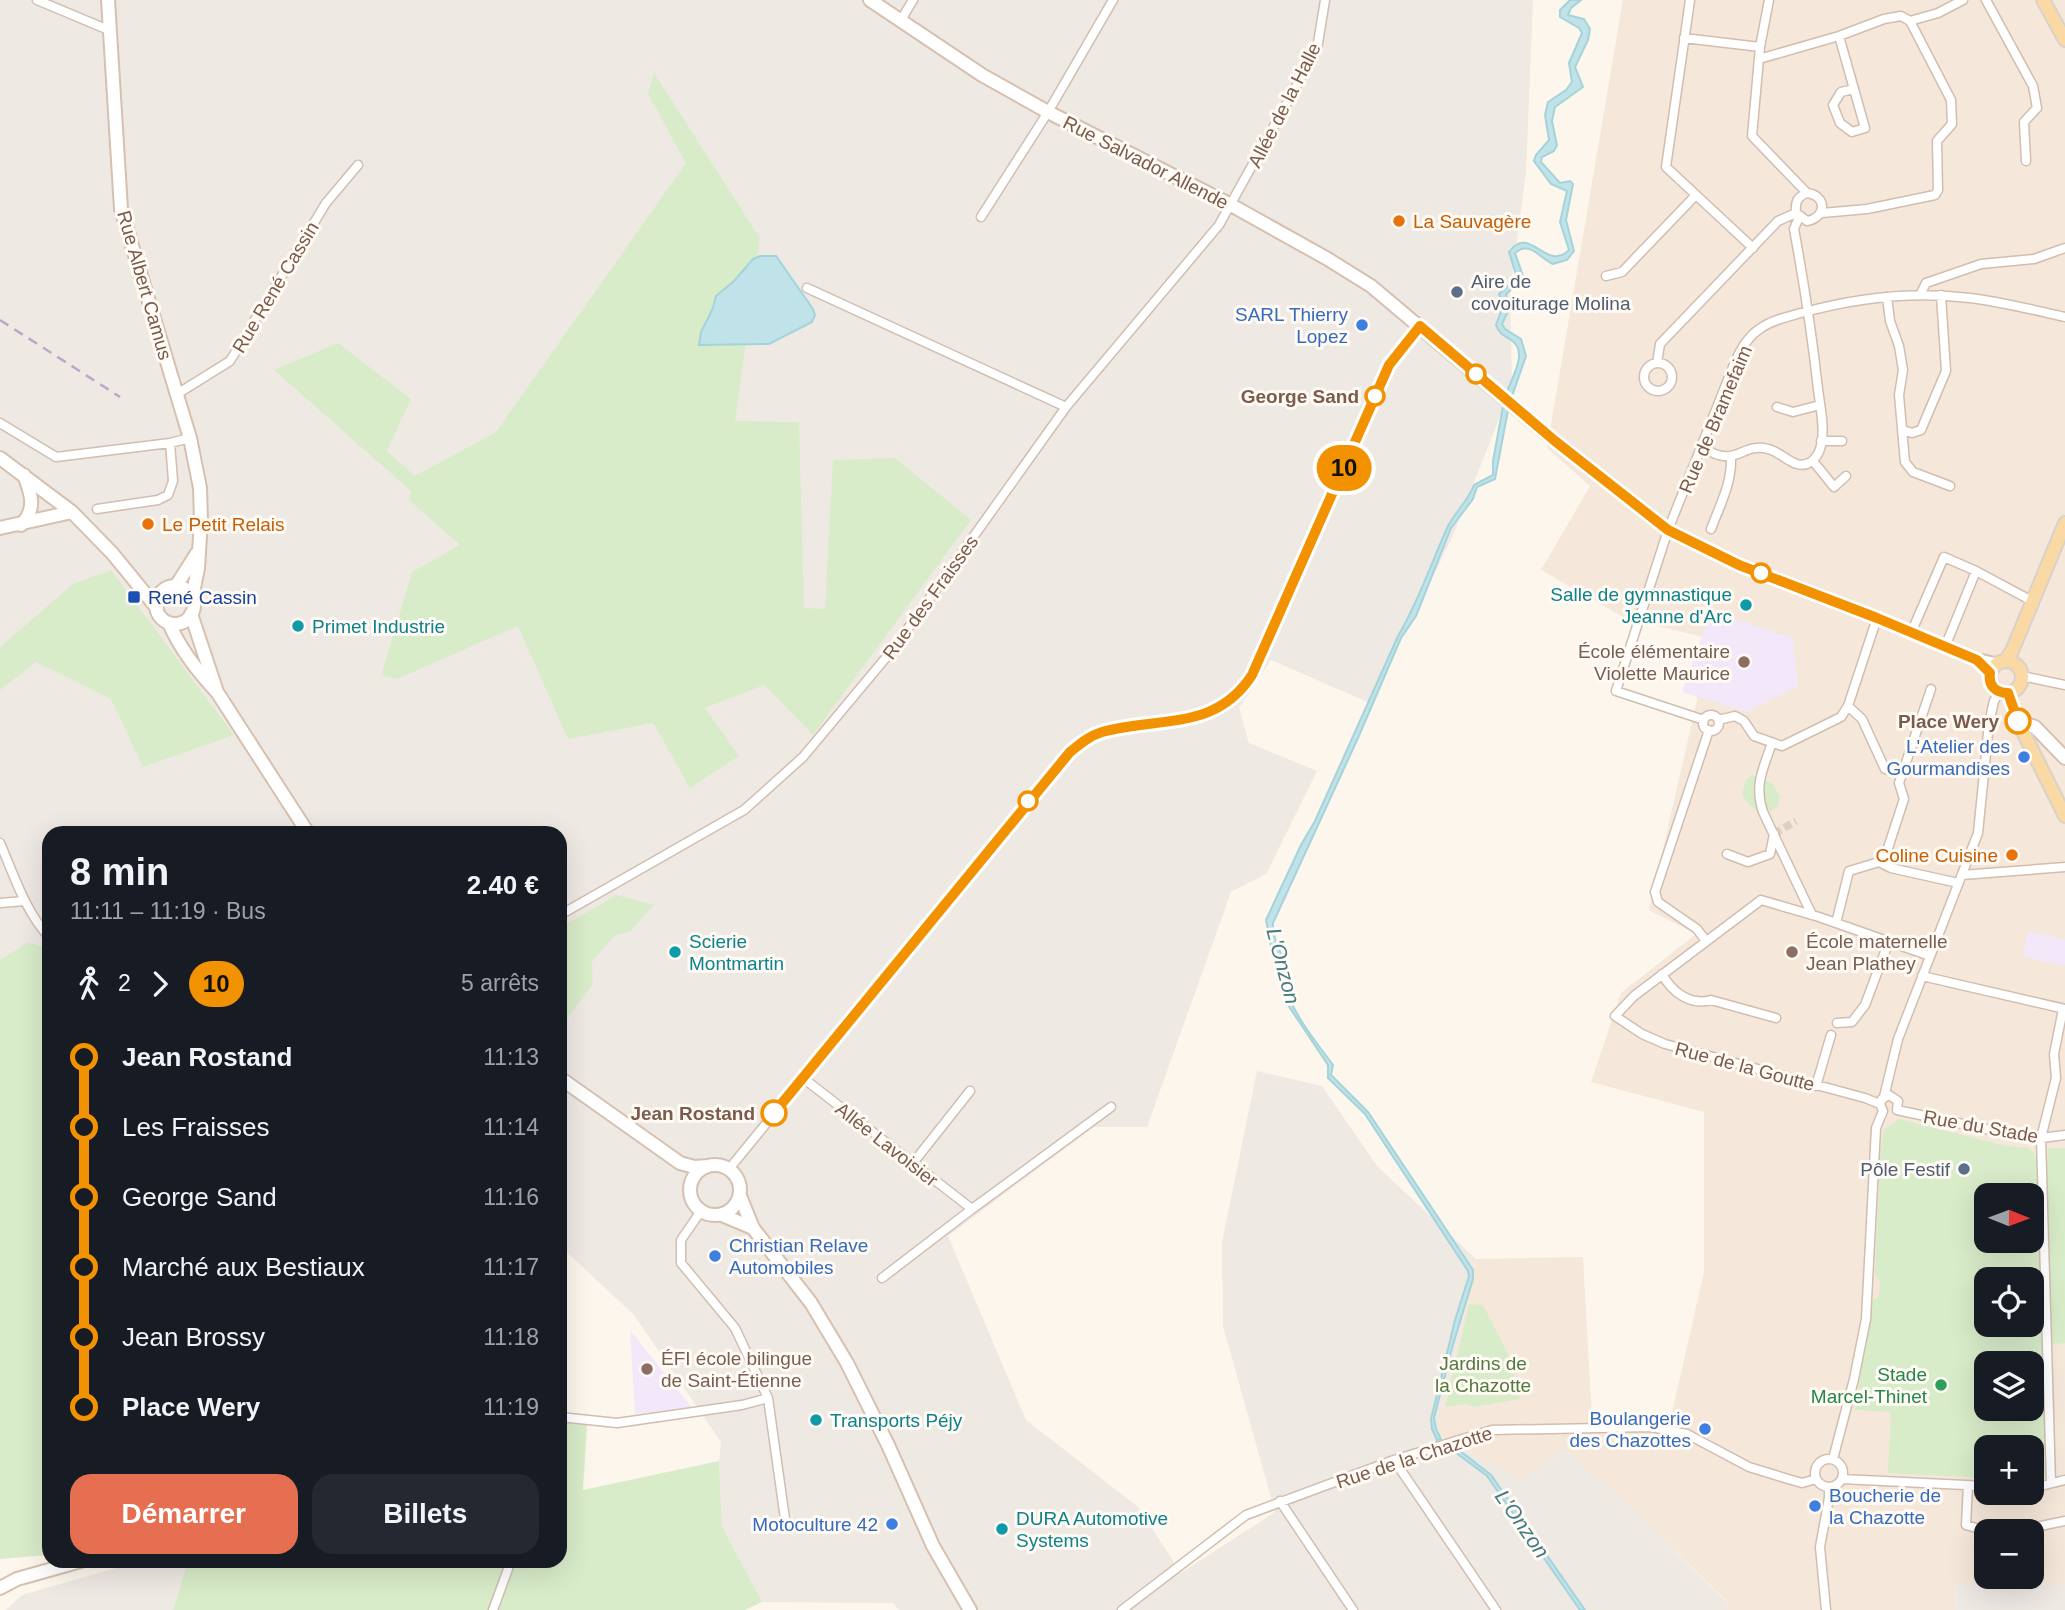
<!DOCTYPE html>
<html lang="fr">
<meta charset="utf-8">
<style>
:root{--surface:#171b24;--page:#242831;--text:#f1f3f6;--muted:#9ea1a6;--accent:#e76f51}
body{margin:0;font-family:Helvetica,sans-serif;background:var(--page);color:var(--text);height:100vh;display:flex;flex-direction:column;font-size:26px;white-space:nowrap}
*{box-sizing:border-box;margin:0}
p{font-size:23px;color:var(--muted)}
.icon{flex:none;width:38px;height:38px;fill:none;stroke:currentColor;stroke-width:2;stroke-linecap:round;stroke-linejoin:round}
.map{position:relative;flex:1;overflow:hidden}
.drawer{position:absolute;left:42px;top:826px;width:525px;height:742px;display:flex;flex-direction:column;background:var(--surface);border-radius:21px;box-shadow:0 7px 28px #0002}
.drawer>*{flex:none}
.badge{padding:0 14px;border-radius:23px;font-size:24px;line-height:46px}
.needle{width:46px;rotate:91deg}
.buttons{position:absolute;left:1974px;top:1183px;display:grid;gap:14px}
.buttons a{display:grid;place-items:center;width:70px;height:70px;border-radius:14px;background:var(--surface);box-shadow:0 7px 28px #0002;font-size:35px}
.map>.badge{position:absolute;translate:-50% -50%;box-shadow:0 0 0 4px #fff}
.legs{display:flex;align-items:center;gap:10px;height:77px;padding:0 28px;font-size:23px}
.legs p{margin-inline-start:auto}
.headline{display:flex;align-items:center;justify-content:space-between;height:119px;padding:0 28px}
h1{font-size:38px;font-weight:700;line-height:52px}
.cta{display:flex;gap:14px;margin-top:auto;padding:14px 28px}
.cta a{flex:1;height:80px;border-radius:21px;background:var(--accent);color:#fff;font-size:28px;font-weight:700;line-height:80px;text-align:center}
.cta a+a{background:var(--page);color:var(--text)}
ul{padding:0 28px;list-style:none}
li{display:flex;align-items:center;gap:24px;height:70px;font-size:26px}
li i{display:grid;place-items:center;width:10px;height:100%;margin:0 9px;background:currentColor}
li i::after{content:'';width:18px;height:18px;margin:-9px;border:5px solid;border-radius:50%;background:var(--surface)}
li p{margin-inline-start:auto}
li:first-child i{background:linear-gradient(#0000 50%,currentColor 0)}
li:last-child i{background:linear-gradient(currentColor 50%,#0000 0)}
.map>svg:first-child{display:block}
.residential{fill:#f5e8da;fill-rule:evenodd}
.industrial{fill:#efe9e4}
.education{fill:#f3e8fa}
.green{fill:#d8ecc9;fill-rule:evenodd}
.water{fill:#bfe3e8;stroke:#a5d3da;stroke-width:2}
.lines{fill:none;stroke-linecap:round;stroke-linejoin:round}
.street-tunnel{stroke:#dcd0c4;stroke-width:8;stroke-dasharray:8 4;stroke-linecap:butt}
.street-casing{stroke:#d1beb0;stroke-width:11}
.secondary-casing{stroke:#d6c0b0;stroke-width:16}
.primary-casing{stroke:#dad1cd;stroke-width:16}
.street{stroke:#fff;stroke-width:8}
.secondary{stroke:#fff;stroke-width:12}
.primary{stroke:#fbd9a5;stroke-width:12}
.rail{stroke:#b9a8c9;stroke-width:2.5;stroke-dasharray:10 7;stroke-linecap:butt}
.line-1-casing{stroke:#fff;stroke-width:16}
.line-1{stroke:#f39200;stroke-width:10}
.food-dot{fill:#e8710a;stroke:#fffaf3;stroke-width:2.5}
.service-dot{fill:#5c6f8a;stroke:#fffaf3;stroke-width:2.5}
.shop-dot{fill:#3f7fe0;stroke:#fffaf3;stroke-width:2.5}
.stop-1-dot{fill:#fff;stroke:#f39200;stroke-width:3.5}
.transit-dot{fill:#1a4fb4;stroke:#fffaf3;stroke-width:2.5}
.culture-dot{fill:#0f9aa8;stroke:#fffaf3;stroke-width:2.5}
.education-dot{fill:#8d6e63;stroke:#fffaf3;stroke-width:2.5}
.leisure-dot{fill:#2e9e5b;stroke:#fffaf3;stroke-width:2.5}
.labels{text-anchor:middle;stroke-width:6;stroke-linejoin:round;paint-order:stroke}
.street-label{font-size:19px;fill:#7a5c4d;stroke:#fffaf3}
.food-label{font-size:19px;fill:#c56008;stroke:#fffaf3;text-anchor:start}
.service-label{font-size:19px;fill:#4e5e75;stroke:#fffaf3;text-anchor:start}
.shop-label{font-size:19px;fill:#366cbe;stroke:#fffaf3;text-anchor:end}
.stop-label{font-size:19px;font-weight:bold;fill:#7a5c4d;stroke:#fffaf3;text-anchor:end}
.culture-label{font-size:19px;fill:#0d838f;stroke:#fffaf3;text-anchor:start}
.transit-label{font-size:19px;fill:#164399;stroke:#fffaf3;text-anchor:start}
.education-label{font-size:19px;fill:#785e54;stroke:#fffaf3;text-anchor:start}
.park-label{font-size:19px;fill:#537a41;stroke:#fffaf3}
.leisure-label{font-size:19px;fill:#27864d;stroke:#fffaf3;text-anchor:end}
.water-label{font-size:21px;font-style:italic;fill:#437c86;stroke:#fffaf3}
</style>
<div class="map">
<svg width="2065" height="1610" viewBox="0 0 2065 1610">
<rect width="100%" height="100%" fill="#fdf6ec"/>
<path class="residential" d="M1623,0H2065V1584H1956L1955,1610H1727L1726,1601L1638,1514L1521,1480L1437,1434L1476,1259L1583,1257L1592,1418L1671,1417L1704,1272V1112L1591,1082L1621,993L1696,934L1649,910L1711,639L1625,618L1541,570L1590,486L1547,448ZM1986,1195H2032V1241H1986ZM1986,1279H2032V1325H1986ZM1986,1363H2032V1409H1986ZM1986,1447H2032V1493H1986ZM1986,1531H2032V1577H1986Z"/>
<path class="industrial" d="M0,0H1533L1526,172L1510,292L1512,386L1452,538L1370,703L1271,660L1239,708L1249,743L1317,771L1266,874L1231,892L1147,1127H1094L948,1236L1026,1420L1138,1507L1181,1573L1275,1512L1223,1326L1222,1242L1257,1071L1322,1086L1377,1166L1476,1259L1437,1435L1521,1479L1563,1448L1638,1514L1726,1602L1727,1610H899L893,1603L762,1602L722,1526L719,1461L721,1442L634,1315L560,1246V833H49V948L28,942L0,960Z
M140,1561H181L186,1567L173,1610H6L22,1595Z
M1956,1584H2065V1610H1955Z"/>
<path class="education" d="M1721,614L1793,638L1798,686L1747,712L1682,692L1709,617L1718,619Z
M2028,932L2065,939V966L2023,957Z
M630,1330L692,1408L635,1414Z"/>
<path class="green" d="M654,73L760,238L735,421L799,422L804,608L825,609L833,460L895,458L971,520L813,735L764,685L705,708L739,756L690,788L653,723L568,739L518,626L397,679L381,676L412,572L460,545L409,500L411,491L274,370L338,343L411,399L387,451L415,476L496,432L686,163L648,94Z
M111,570L234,735L143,767L111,699L36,662L0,690V647L73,584Z
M1752,775L1772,783L1780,796L1778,806L1762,817C1755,807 1748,806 1742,794L1746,780Z
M616,895L654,905L630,932L615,935L592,962L593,984L560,1028V928Z
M28,942L49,948V1555L0,1559V960Z
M1899,1119L2006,1146L2028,1148L2033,1152L2038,1161L2048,1476L2032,1480V1447H1986V1478L1888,1473L1891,1412L1855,1410L1872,1301L1879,1296L1880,1281L1875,1275L1880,1154L1884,1130ZM1986,1195H2032V1241H1986ZM1986,1279H2032V1325H1986ZM1986,1363H2032V1409H1986Z
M2048,1148H2065V1343L2052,1344L2046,1183Z
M1469,1304L1483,1305L1511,1360L1520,1399L1473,1407L1467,1404L1445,1407Z
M566,1421L587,1425L583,1490L719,1461L722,1526L762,1602L745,1610H173L186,1567L194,1561H560V1423H565Z"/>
<path class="water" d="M1570,0H1581L1571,8L1568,15L1584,19L1590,29L1588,40L1575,67L1583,87L1555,107L1552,121L1557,145L1554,151L1542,157L1541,162L1560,183L1570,181L1573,184L1566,220L1574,251L1567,260L1553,264C1539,258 1530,240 1515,253L1524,279L1506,294L1509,309L1502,324L1505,329L1521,339L1526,356L1512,396L1507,392C1512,377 1529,351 1511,340C1504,335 1499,334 1496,325L1503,306L1499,294L1517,278L1509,252C1530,223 1546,273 1569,250L1560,222L1567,191L1551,184L1534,161L1536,155L1549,140L1545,115L1548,102L1566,90L1572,82L1569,63L1582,33L1579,28L1560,17V10Z
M760,256H776L813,309L815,315L812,322L769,344L699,345L701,332L713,308L716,296L734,281L753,259Z
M1504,401L1509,405L1495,479L1477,487L1473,499L1451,528L1416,616L1401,638L1358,738L1273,923C1272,939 1282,953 1287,969C1290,981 1288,994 1293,1006C1303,1027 1319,1046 1333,1065L1331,1075L1368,1112L1473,1270V1279L1452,1348L1434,1418L1436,1429L1441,1439L1437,1440L1432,1429L1431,1419L1455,1320L1469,1276L1468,1271L1365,1114L1328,1078V1065L1288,1005L1281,971L1272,951L1266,920L1301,845L1315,821L1398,636C1419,601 1431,563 1448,526C1456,511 1468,501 1474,485L1493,475V461Z
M1455,1447L1491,1475L1585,1610H1580L1487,1476L1451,1449Z"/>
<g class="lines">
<path class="street-tunnel" d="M1774,834L1796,821"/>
<g class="street-casing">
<path id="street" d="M37,0L111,31
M1690,0L1666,167L1753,248
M1769,0L1760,47L1752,136L1807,193C1828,196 1826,218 1807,221L1796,213C1795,202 1797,197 1807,193
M1986,0L2033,86L2037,108L2024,122L2026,161
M901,20L913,0
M1910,21L1938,13L1963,0
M1839,36L1865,128L1852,132L1840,123L1833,105L1841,92L1854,89
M1684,38L1760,47
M1759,59L1839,36L1884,19L1901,16L1910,21L1951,100L1952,124L1937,141L1938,190L1935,195L1867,209L1822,213
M981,217L1048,112L1113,0
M1606,276L1622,272L1696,195
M807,288L1066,407
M1920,295L1926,283L1981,264L2034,259L2065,248
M1887,297L1890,321L1899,346L1903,370L1899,395L1905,462L1913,472L1950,486
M1657,363L1660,344L1778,221L1796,213
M1644 377a14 14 0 1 1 28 0a14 14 0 1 1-28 0Z
M177,394L230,361L326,203L358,165
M1777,407L1793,412L1820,405
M0,423L56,457L170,443
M1903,430L1912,433L1921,430L1946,371L1941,295
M1821,441H1842
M1702,447C1737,470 1740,442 1768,449C1783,452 1795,472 1811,462C1815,459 1819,453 1820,449C1826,432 1820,406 1818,389C1812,335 1804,283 1794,229L1799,217
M1813,461L1834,487L1846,476
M97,509L158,500L168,495L173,481L170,443L190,438
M1711,529C1720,505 1732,483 1731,457
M1976,571L2032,601
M1911,633L1944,557L1976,571L1945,647
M2022,676L2065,685
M1848,706L1862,719L1885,769L1902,774
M1703 723a8 8 0 1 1 16 0a8 8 0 1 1-16 0Z
M1704,720L1616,691L1668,530L1735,362C1741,348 1748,336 1761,328C1772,320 1787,317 1801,313C1855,298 1914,291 1970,298C2002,302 2034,310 2065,317
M1718,720L1735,716L1744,721L1754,736L1782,746L1841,717L1848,706L1877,618
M1772,743C1763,769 1754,785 1763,812L1812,915
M0,843C14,875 25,911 49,937
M1727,854L1748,862L1770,854L1774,834
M1879,862L1886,854L1904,799L1899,783L1931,689
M1962,875L2065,867
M0,903L25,901
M560,915L744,810L803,757L894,648L1066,407L1219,225L1317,49L1325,0
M1836,923L1849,871L1879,862L1891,868L1958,883
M1706,941L1697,929L1658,902L1655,892L1709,730
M1662,974C1672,992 1690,1006 1711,1000L1776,1018
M1922,976L2065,1009
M1837,1023L1852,1022L1865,1005L1889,941
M803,1078L972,1209L882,1278
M1816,1086L1831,1035
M1884,1097L1898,1039L1978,833L1989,723L1994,701L1999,692
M1880,1104L1865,1098L1665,1044L1642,1034L1615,1016L1634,996L1761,900L1819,917L1930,956
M1897,1110L2019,1136L2041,1138L2065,1135
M913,1163L970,1091
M729,1169L1070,752C1080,744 1089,736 1102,732C1159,716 1215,732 1252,675L1389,365L1420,326
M972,1209L1111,1107
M701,1211L681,1240V1263L735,1328L768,1398L786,1526
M560,1417L617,1423L742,1405L768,1398
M1815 1473a14 14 0 1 1 28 0a14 14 0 1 1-28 0Z
M1833,1459L1854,1379L1866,1319L1876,1128L1883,1111L1880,1104L1882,1099L1889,1095L1898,1101L1897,1110
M1394,1460L1496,1610
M1842,1479L1986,1486
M2051,1483L2041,1138L2056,1078L2054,1054L2063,1009
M1968,1485L1966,1525L1986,1531
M2032,1488L2065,1480
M1280,1501L1353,1610
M1987,1531L2026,1529L2065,1521
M493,1610L508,1569V1561
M1122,1610L1246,1515L1394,1460L1492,1430L1651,1427L1687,1434L1749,1467L1788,1479L1802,1483L1816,1479
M1826,1610L1820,1547L1829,1498V1487"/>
</g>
<g class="secondary-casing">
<path id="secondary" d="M108,0L121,209L190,438L200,488L201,520L198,568L192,598
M870,0L982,75L1048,112L1231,205L1326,258L1371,286L1555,441L1668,530L1739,565L1877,618L1977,660L1995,664
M0,458L72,512L112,553L157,608
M21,525C37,509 31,493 24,475
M0,528L72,512
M176,586L197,553
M156 605a19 19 0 1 1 38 0a19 19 0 1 1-38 0Z
M191,614L217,692
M169,623C180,649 198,672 217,692L308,833
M2018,721L2035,727L2065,758
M560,1078L680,1163L694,1167L708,1166
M690 1190a25 25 0 1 1 50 0a25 25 0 1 1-50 0Z
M740,1196L753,1228L811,1303L847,1363L888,1445L933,1546L970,1610
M722,1215L753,1228
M0,1588L17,1579L81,1561"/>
</g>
<g class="primary-casing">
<path id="primary" d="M2043,0L2065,40
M1990 677a16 16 0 1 1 32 0a16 16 0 1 1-32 0Z
M2005,661L2012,651L2065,523
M2008,693L2020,726L2065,816"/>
</g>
<use href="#street" class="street"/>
<use href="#secondary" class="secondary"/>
<use href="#primary" class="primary"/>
<path class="rail" d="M0,320L120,397"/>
</g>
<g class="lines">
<g class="line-1-casing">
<path id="line-1" d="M774,1113L1070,752C1080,744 1089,736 1102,732C1159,716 1215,732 1252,675L1389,365L1420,326L1555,441L1668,530L1739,565L1877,618L1977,660L1990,673C1988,685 1995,693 2008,693L2018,721"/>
</g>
<use href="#line-1" class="line-1"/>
</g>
<g class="food-dot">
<circle cx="1399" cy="221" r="7"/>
<circle cx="148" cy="524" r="7"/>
<circle cx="2012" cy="855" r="7"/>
</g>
<g class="service-dot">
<circle cx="1457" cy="292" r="7"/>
<circle cx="1964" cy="1169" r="7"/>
</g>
<g class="shop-dot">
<circle cx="1362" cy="325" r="7"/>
<circle cx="2024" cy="757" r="7"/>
<circle cx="715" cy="1256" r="7"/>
<circle cx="1705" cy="1429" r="7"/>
<circle cx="1815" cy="1506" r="7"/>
<circle cx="892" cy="1524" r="7"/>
</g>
<g class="stop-1-dot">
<circle cx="1476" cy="374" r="9"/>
<circle cx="1375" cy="396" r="9"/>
<circle cx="1761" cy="573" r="9"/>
<circle cx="2018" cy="721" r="12"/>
<circle cx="1028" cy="801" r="9"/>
<circle cx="774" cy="1113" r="12"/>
</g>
<rect class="transit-dot" x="127" y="590" width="14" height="14" rx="3.5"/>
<g class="culture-dot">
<circle cx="1746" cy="605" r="7"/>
<circle cx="298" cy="626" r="7"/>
<circle cx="675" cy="952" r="7"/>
<circle cx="816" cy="1420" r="7"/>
<circle cx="1002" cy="1529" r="7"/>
</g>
<g class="education-dot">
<circle cx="1744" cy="662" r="7"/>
<circle cx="1792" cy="952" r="7"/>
<circle cx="647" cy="1369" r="7"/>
</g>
<circle class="leisure-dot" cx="1941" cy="1385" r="7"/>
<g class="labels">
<g class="street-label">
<text transform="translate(1284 105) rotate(-63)" y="7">Allée de la Halle</text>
<text transform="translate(1146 162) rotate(27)" y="7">Rue Salvador Allende</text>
<text transform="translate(145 285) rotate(74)" y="7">Rue Albert Camus</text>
<text transform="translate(275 287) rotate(-59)" y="7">Rue René Cassin</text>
<text transform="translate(1715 419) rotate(-67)" y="7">Rue de Bramefaim</text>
<text transform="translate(930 597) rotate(-54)" y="7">Rue des Fraisses</text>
<text transform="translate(1745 1066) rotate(15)" y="7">Rue de la Goutte</text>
<text transform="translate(1981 1126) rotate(10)" y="7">Rue du Stade</text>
<text transform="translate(887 1144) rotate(38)" y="7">Allée Lavoisier</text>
<text transform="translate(1414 1457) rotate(-18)" y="7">Rue de la Chazotte</text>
</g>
<g class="food-label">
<text x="1413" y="228">La Sauvagère</text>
<text x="162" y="531">Le Petit Relais</text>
<text x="1998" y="862" text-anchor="end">Coline Cuisine</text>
</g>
<g class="service-label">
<text x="1471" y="288">Aire de<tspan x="1471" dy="22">covoiturage Molina</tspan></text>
<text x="1950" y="1176" text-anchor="end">Pôle Festif</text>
</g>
<g class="shop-label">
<text x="1348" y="321">SARL Thierry<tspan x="1348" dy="22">Lopez</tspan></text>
<text x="2010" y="753">L'Atelier des<tspan x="2010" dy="22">Gourmandises</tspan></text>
<text x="729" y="1252" text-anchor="start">Christian Relave<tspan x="729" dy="22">Automobiles</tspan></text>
<text x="1691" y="1425">Boulangerie<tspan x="1691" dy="22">des Chazottes</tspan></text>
<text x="1829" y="1502" text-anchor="start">Boucherie de<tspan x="1829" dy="22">la Chazotte</tspan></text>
<text x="878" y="1531">Motoculture 42</text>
</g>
<g class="stop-label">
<text x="1359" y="403">George Sand</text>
<text x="1999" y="728">Place Wery</text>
<text x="755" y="1120">Jean Rostand</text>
</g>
<g class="culture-label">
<text x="1732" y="601" text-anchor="end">Salle de gymnastique<tspan x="1732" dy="22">Jeanne d'Arc</tspan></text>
<text x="312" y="633">Primet Industrie</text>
<text x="689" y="948">Scierie<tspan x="689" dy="22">Montmartin</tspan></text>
<text x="830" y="1427">Transports Péjy</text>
<text x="1016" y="1525">DURA Automotive<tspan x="1016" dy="22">Systems</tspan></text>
</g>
<g class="transit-label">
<text x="148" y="604">René Cassin</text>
</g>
<g class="education-label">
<text x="1730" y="658" text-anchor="end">École élémentaire<tspan x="1730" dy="22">Violette Maurice</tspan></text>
<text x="1806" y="948">École maternelle<tspan x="1806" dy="22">Jean Plathey</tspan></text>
<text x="661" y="1365">ÉFI école bilingue<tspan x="661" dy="22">de Saint-Étienne</tspan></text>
</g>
<g class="park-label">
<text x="1483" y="1370">Jardins de<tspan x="1483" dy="22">la Chazotte</tspan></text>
</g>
<g class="leisure-label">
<text x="1927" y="1381">Stade<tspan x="1927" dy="22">Marcel-Thinet</tspan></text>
</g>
<g class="water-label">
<text transform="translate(1283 966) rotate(75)" y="7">L'Onzon</text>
<text transform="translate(1522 1524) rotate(55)" y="7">L'Onzon</text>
</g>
</g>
</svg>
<div class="buttons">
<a><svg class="needle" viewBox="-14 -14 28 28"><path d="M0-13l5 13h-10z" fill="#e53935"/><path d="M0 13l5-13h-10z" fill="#9ea1a6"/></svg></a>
<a><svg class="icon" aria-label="locate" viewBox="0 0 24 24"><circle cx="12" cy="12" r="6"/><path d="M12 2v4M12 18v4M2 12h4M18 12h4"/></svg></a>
<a><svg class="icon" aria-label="layers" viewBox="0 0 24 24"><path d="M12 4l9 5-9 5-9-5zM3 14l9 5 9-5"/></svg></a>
<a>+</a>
<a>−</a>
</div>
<b class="badge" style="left:1344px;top:468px;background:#f39200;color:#111">10</b>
<section class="drawer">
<div class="headline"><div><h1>8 min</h1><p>11:11 – 11:19 · Bus</p></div><b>2.40 €</b></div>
<div class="legs"><svg class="icon" aria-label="walk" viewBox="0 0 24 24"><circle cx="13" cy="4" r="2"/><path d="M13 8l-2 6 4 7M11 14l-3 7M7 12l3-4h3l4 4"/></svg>2<svg class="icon" aria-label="forward" viewBox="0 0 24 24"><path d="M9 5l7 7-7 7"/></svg><b class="badge" style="background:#f39200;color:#111">10</b><p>5 arrêts</p></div>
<ul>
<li><i style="color:#f39200"></i><b>Jean Rostand</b><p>11:13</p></li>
<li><i style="color:#f39200"></i><span>Les Fraisses</span><p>11:14</p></li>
<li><i style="color:#f39200"></i><span>George Sand</span><p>11:16</p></li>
<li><i style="color:#f39200"></i><span>Marché aux Bestiaux</span><p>11:17</p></li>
<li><i style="color:#f39200"></i><span>Jean Brossy</span><p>11:18</p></li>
<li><i style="color:#f39200"></i><b>Place Wery</b><p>11:19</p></li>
</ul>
<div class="cta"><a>Démarrer</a><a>Billets</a></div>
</section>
</div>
